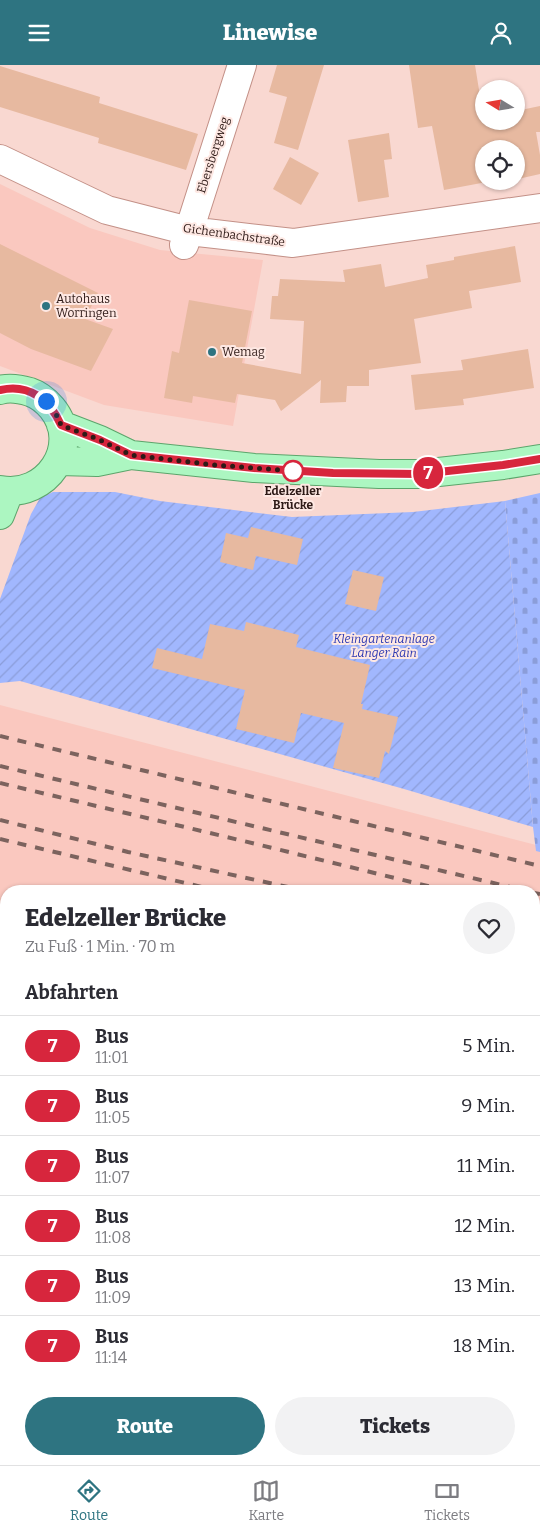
<!DOCTYPE html>
<html lang="de">
<meta charset="utf-8">
<style>
:root{--surface:#fff;--page:#f2f2f3;--text:#2b2b33;--muted:#7c7c81;--line:#e1e1e2;--accent:#2e7481}
body{margin:0;font-family:Bitter,serif;background:var(--page);color:var(--text);height:100vh;display:flex;flex-direction:column;font-size:19px;white-space:nowrap}
*{box-sizing:border-box;margin:0}
p{font-size:16px;color:var(--muted)}
.icon{flex:none;width:28px;height:28px;fill:none;stroke:currentColor;stroke-width:2;stroke-linecap:round;stroke-linejoin:round}
.map{position:relative;flex:1;overflow:hidden}
.side{position:absolute;left:0px;top:820px;width:540px;height:580px;display:flex;flex-direction:column;background:var(--surface);border-radius:20px 20px 0 0;box-shadow:0 1px 4px #0004}
.side>*{flex:none}
.badge{padding:0 10px;border-radius:16px;font-size:18px;line-height:32px}
.needle{width:32px;rotate:281deg}
.fabs{position:absolute;left:475px;top:15px;display:grid;gap:10px}
.fabs a{display:grid;place-items:center;width:50px;height:50px;border-radius:50%;background:var(--surface);box-shadow:0 1px 4px #0004;font-size:25px}
.you{position:absolute;width:25px;height:25px;margin:-12px;border:4px solid #fff;border-radius:50%;background:#1a73e8;box-shadow:0 0 0 8px #1a73e833}
.map>.badge{position:absolute;translate:-50% -50%;box-shadow:0 0 0 2px #fff}
h2{padding:0 25px;font-size:19px;line-height:45px}
.round{display:grid;place-items:center;flex:none;width:52px;height:52px;border-radius:26px;background:var(--page)}
.head{display:flex;align-items:center;justify-content:space-between;height:85px;padding:0 25px}
h1{font-size:24px;font-weight:800;line-height:38px}
.action{display:flex;gap:10px;margin-top:auto;padding:10px 25px}
.action a{flex:1;height:58px;border-radius:30px;background:var(--accent);color:#fff;font-size:20px;font-weight:800;line-height:58px;text-align:center}
.action a+a{background:var(--page);color:var(--text)}
ul{padding:0;list-style:none}
li{display:flex;align-items:center;gap:15px;height:60px;padding:0 25px;border-top:1px solid var(--line)}
li div{flex:1}
li b{display:block;font-size:19px}
li em{font-style:normal}
li .badge{min-width:55px;font-weight:700;text-align:center}
header{display:flex;justify-content:space-between;align-items:center;height:65px;padding:0 25px;background:var(--accent);color:#fff;font-size:22px;font-weight:800}
.dock{display:flex;justify-content:space-around;align-items:center;height:70px;border-top:1px solid var(--line);background:var(--surface);font-size:14px;color:var(--muted)}
.dock a{display:grid;justify-items:center;gap:2px}
.dock .on{color:var(--accent)}
.map>svg:first-child{display:block}
.built{fill:#fac8bf;fill-rule:evenodd}
.cemetery{fill:url(#cemetery-stones)}
.garden{fill:url(#garden-furrows)}
.building{fill:#e7b9a0}
.lines{fill:none;stroke-linecap:round;stroke-linejoin:round}
.minor-casing{stroke:#c39087;stroke-width:30}
.major-casing{stroke:#5ca56b;stroke-width:30}
.minor{stroke:#fff;stroke-width:28}
.major{stroke:#acf6c1;stroke-width:28}
.rail{stroke:#7c635e;stroke-width:4;stroke-dasharray:9 9;stroke-linecap:butt}
.line-casing{stroke:#fff;stroke-width:11}
.line{stroke:#d7263d;stroke-width:8}
.walk{stroke:#2e1a17;stroke-width:5;stroke-dasharray:0 9}
.poi-dot{fill:#2e7481;stroke:#fee8e3;stroke-width:2}
.stop-dot{fill:#fff;stroke:#d7263d;stroke-width:2.5}
.labels{text-anchor:middle;stroke-width:4;stroke-linejoin:round;paint-order:stroke}
.street-label{font-size:12px;fill:#2e1a17;stroke:#fee8e3}
.poi-label{font-size:12px;fill:#2e1a17;stroke:#fee8e3;text-anchor:start}
.stop-label{font-size:12px;font-weight:bold;fill:#2e1a17;stroke:#fee8e3}
.park-label{font-size:12px;font-style:italic;fill:#2c38b1;stroke:#fee8e3}
</style>
<header><svg class="icon" aria-label="menu" viewBox="0 0 24 24"><path d="M4 6h16M4 12h16M4 18h16"/></svg>Linewise<svg class="icon" aria-label="person" viewBox="0 0 24 24"><circle cx="12" cy="8" r="4"/><path d="M4 21q1-7 8-7t8 7"/></svg></header>
<div class="map">
<svg width="540" height="1400" viewBox="0 0 540 1400">
<defs>
<pattern id="cemetery-stones" width="16" height="16" patternUnits="userSpaceOnUse" patternTransform="scale(1.25)"><rect width="16" height="16" fill="#a1b7fe"/><path d="M2 7V4a2 2 0 0 1 4 0v3zM10 15v-3a2 2 0 0 1 4 0v3z" fill="#8b9dd9"/></pattern>
<pattern id="garden-furrows" width="10" height="10" patternUnits="userSpaceOnUse" patternTransform="scale(1.25)"><rect width="10" height="10" fill="#a1b7fe"/><path d="M-1 1l2-2M0 10L10 0M9 11l2-2" fill="none" stroke="#8b9dd9"/></pattern>
</defs>
<rect width="100%" height="100%" fill="#f9d8d1"/>
<path class="built" d="M0,119L90,163L160,185L263,195L233,361L104,340L0,301Z
M0,640L540,781V1400H0ZM6,826H534V1394H6Z"/>
<path class="cemetery" d="M540,428V787L536,786L533,762L505,436Z"/>
<path class="garden" d="M53,427H115L160,436L292,452L413,447L505,436L533,762L404,724L20,616L0,618V534L31,449L40,433Z"/>
<path class="building" d="M277,0H324L298,85L274,78L287,32L269,27Z
M409,0H475L484,56H516V46L540,41V67H536L540,90V109L518,114L516,112V84H484V116H492L444,125L432,61L418,63Z
M0,1L100,32L99,38L198,69L186,105L98,78L99,73L0,42Z
M389,68L392,94L384,95L389,132L358,137L348,75Z
M290,92L319,108L301,140L273,124Z
M0,179L98,228L85,254L113,264L91,306L31,284L0,268Z
M515,181L521,217L469,226L472,243L414,254L421,298L369,305V321H347L346,337L320,338L321,315L281,346L275,335L237,329L235,338L193,331L192,338L164,333L172,286L179,288L189,235L252,246L242,298L301,309L304,256L270,254L272,231H278L280,214L345,217L343,205L381,199L385,222L428,213L426,200L454,195V192Z
M528,284L534,323L463,334L464,340L415,345L411,310L463,305L461,295Z
M251,462L303,474L297,500L256,491L253,505L220,497L226,468L248,473Z
M353,505L384,512L376,546L345,539Z
M246,557L299,570L296,582L370,600L361,639H363L362,644L398,652L389,689L385,686L379,713L333,703L344,658L301,648L294,678L236,664L245,625L152,603L157,583L202,594L210,559L244,566Z"/>
<g class="lines">
<g class="minor-casing">
<path id="minor" d="M0,94L107,145L189,166L293,178L540,143
M184,180L189,166L242,0
M226,1394L227,1400"/>
</g>
<g class="major-casing">
<path id="major" d="M0,325C10,322 20,324 30,327C39,330 46,336 52,343C83,381 46,434 0,425
M61,360L100,375L131,390
M59,396L97,397L131,390L254,403L379,409H420L503,400L540,394
M0,450L9,427"/>
</g>
<use href="#minor" class="minor"/>
<use href="#major" class="major"/>
<path class="rail" d="M0,671L540,801
M0,701L527,826
M0,718L256,779L448,826
M0,755L128,787L306,826
M0,774L219,826
M534,828L540,829
M534,847L540,849
M534,880L540,882
M534,903L540,905"/>
</g>
<g class="lines">
<g class="line-casing">
<path id="line" d="M0,325C29,318 50,335 61,360L100,375L131,390L254,403L333,408L420,409L503,400L540,394"/>
</g>
<use href="#line" class="line"/>
<path class="walk" d="M46,336L55,347L61,360L100,375L131,390L215,400L293,406"/>
</g>
<g class="poi-dot">
<circle cx="46" cy="241" r="5"/>
<circle cx="212" cy="287" r="5"/>
</g>
<circle class="stop-dot" cx="293" cy="406" r="10"/>
<g class="labels">
<g class="street-label">
<text transform="translate(213 90) rotate(-72)" y="4">Ebersbergweg</text>
<text transform="translate(234 170) rotate(8)" y="4">Gichenbachstraße</text>
</g>
<g class="poi-label">
<text x="56" y="238">Autohaus<tspan x="56" dy="14">Worringen</tspan></text>
<text x="222" y="291">Wemag</text>
</g>
<g class="stop-label">
<text x="293" y="430">Edelzeller<tspan x="293" dy="14">Brücke</tspan></text>
</g>
<g class="park-label">
<text x="384" y="578">Kleingartenanlage<tspan x="384" dy="14">Langer Rain</tspan></text>
</g>
</g>
</svg>
<div class="fabs">
<a><svg class="needle" viewBox="-14 -14 28 28"><path d="M0-13l5 13h-10z" fill="#e53935"/><path d="M0 13l5-13h-10z" fill="#7c7c81"/></svg></a>
<a><svg class="icon" aria-label="locate" viewBox="0 0 24 24"><circle cx="12" cy="12" r="6"/><path d="M12 2v4M12 18v4M2 12h4M18 12h4"/></svg></a>
</div>
<div class="you" style="left:46px;top:336px"></div>
<b class="badge" style="left:428px;top:408px;background:#d7263d;color:#fff">7</b>
<section class="side">
<div class="head"><div><h1>Edelzeller Brücke</h1><p>Zu Fuß · 1 Min. · 70 m</p></div><a class="round"><svg class="icon" aria-label="heart" viewBox="0 0 24 24"><path d="M12 20l-8-8c-3-5 5-10 8-4 3-6 11-1 8 4z"/></svg></a></div>
<h2>Abfahrten</h2>
<ul>
<li><span class="badge" style="background:#d7263d;color:#fff">7</span><div><b>Bus</b><p>11:01</p></div><em>5 Min.</em></li>
<li><span class="badge" style="background:#d7263d;color:#fff">7</span><div><b>Bus</b><p>11:05</p></div><em>9 Min.</em></li>
<li><span class="badge" style="background:#d7263d;color:#fff">7</span><div><b>Bus</b><p>11:07</p></div><em>11 Min.</em></li>
<li><span class="badge" style="background:#d7263d;color:#fff">7</span><div><b>Bus</b><p>11:08</p></div><em>12 Min.</em></li>
<li><span class="badge" style="background:#d7263d;color:#fff">7</span><div><b>Bus</b><p>11:09</p></div><em>13 Min.</em></li>
<li><span class="badge" style="background:#d7263d;color:#fff">7</span><div><b>Bus</b><p>11:14</p></div><em>18 Min.</em></li>
</ul>
<div class="action"><a>Route</a><a>Tickets</a></div>
</section>
</div>
<nav class="dock">
<a class="on"><svg class="icon" aria-label="directions" viewBox="0 0 24 24"><path d="M12 3l9 9-9 9-9-9zM9 14v-3h6M13 9l2 2-2 2"/></svg>Route</a>
<a><svg class="icon" aria-label="map" viewBox="0 0 24 24"><path d="M3 6l6-2 6 2 6-2v14l-6 2-6-2-6 2zM9 4v14M15 6v14"/></svg>Karte</a>
<a><svg class="icon" aria-label="tickets" viewBox="0 0 24 24"><path d="M3 7h18v10H3zM15 7v10"/></svg>Tickets</a>
</nav>
